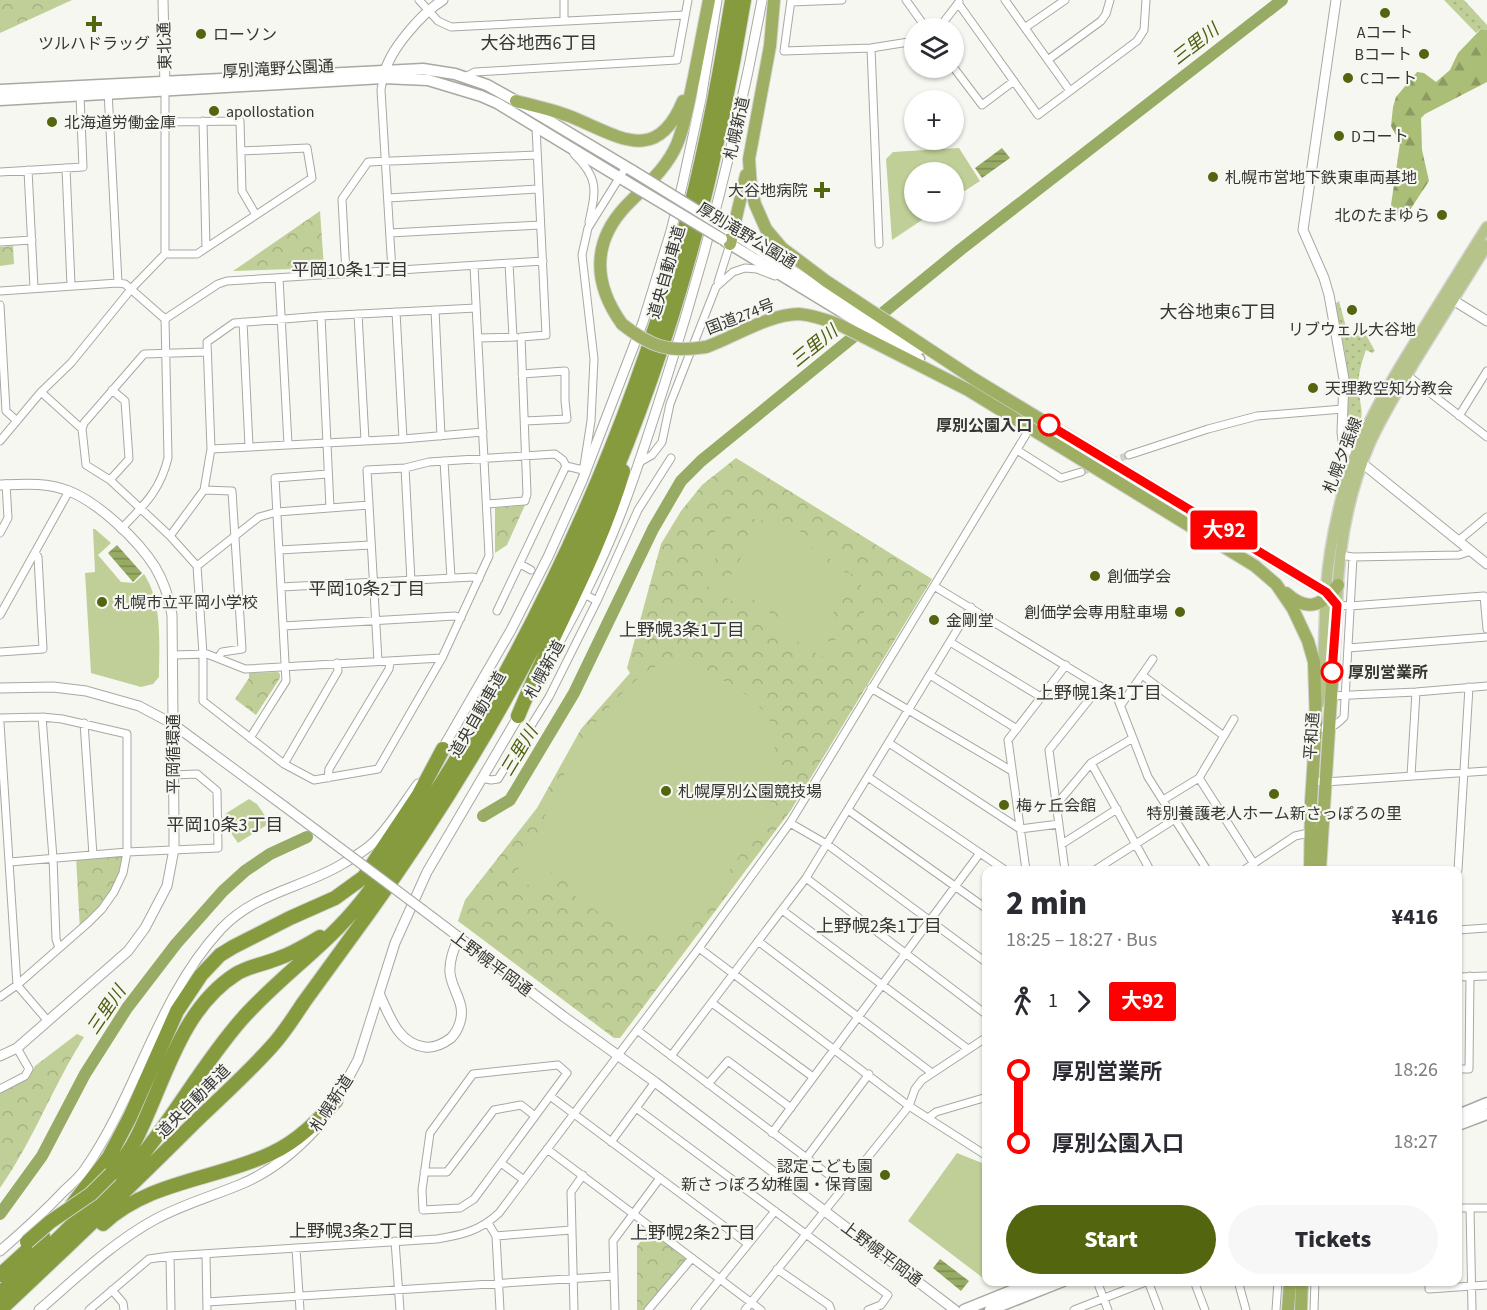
<!DOCTYPE html>
<meta charset="utf-8">
<style>
:root{--surface:#fff;--page:#f7f7f7;--text:#2b2b33;--muted:#7c7c81;--accent:#53650e}
body{margin:0;font-family:"Source Sans 3","Noto Sans JP",sans-serif;background:var(--page);color:var(--text);height:100vh;display:flex;flex-direction:column;font-size:22px;white-space:nowrap}
*{box-sizing:border-box;margin:0}
p{font-size:20px;color:var(--muted)}
.icon{flex:none;width:33px;height:33px;fill:none;stroke:currentColor;stroke-width:2;stroke-linecap:round;stroke-linejoin:round}
.map{position:relative;flex:1;overflow:hidden}
.sheet{position:absolute;left:982px;top:866px;width:480px;height:420px;display:flex;flex-direction:column;background:var(--surface);border-radius:12px;box-shadow:0 2px 4px #0004}
.sheet>*{flex:none}
.badge{padding:0 12px;border-radius:4px;font-size:21px;line-height:39px}
.fabs{position:absolute;left:904px;top:18px;display:grid;gap:12px}
.fabs a{display:grid;place-items:center;width:60px;height:60px;border-radius:50%;background:var(--surface);box-shadow:0 2px 4px #0004;font-size:30px}
.map>.badge{position:absolute;translate:-50% -50%;box-shadow:0 0 0 3px #fff}
.legs{display:flex;align-items:center;gap:9px;height:66px;padding:0 24px;font-size:20px}
.legs p{margin-inline-start:auto}
.head{display:flex;align-items:center;justify-content:space-between;height:102px;padding:0 24px}
h1{font-size:33px;font-weight:800;line-height:45px}
.cta{display:flex;gap:12px;margin-top:auto;padding:12px 24px}
.cta a{flex:1;height:69px;border-radius:36px;background:var(--accent);color:#fff;font-size:24px;font-weight:800;line-height:69px;text-align:center}
.cta a+a{background:var(--page);color:var(--text)}
ul{padding:0 24px;list-style:none}
li{display:flex;align-items:center;gap:21px;height:72px;font-size:22px}
li i{display:grid;place-items:center;width:9px;height:100%;margin:0 8px;background:currentColor}
li i::after{content:'';width:15px;height:15px;margin:-8px;border:4px solid;border-radius:50%;background:var(--surface)}
li p{margin-inline-start:auto}
li:first-child i{background:linear-gradient(#0000 50%,currentColor 0)}
li:last-child i{background:linear-gradient(currentColor 50%,#0000 0)}
.map>svg:first-child{display:block}
.grass{fill:url(#grass-dots)}
.forest{fill:url(#forest-firs)}
.park{fill:url(#park-crowns)}
.pitch{fill:#bfcf97;fill-rule:evenodd}
.water{fill:url(#water-rules)}
.lines{fill:none;stroke-linecap:round;stroke-linejoin:round}
.river{stroke:#98ab64;stroke-width:12}
.minor-tunnel{stroke:#cfd0ca;stroke-width:7;stroke-dasharray:7 3.5;stroke-linecap:butt}
.minor-casing{stroke:#a7a9a2;stroke-width:9}
.tertiary-casing{stroke:#a7a9a2;stroke-width:11}
.secondary-casing{stroke:#a7a9a2;stroke-width:13}
.primary-casing{stroke:#d3d3d2;stroke-width:13}
.trunk-casing{stroke:#d3d3d2;stroke-width:14}
.motorway-casing{stroke:#d3d3d2;stroke-width:16}
.minor{stroke:#fff;stroke-width:7}
.tertiary{stroke:#fff;stroke-width:9}
.secondary{stroke:#fff;stroke-width:10}
.primary{stroke:#b6c38b;stroke-width:10}
.trunk{stroke:#9eaf64;stroke-width:12}
.motorway{stroke:#859b3e;stroke-width:14}
.tertiary-bridge-casing{stroke:#a7a9a2;stroke-width:11;stroke-linecap:butt}
.secondary-bridge-casing{stroke:#a7a9a2;stroke-width:13;stroke-linecap:butt}
.trunk-bridge-casing{stroke:#d3d3d2;stroke-width:14;stroke-linecap:butt}
.motorway-bridge-casing{stroke:#d3d3d2;stroke-width:16;stroke-linecap:butt}
.tertiary-bridge{stroke:#fff;stroke-width:9}
.secondary-bridge{stroke:#fff;stroke-width:10}
.trunk-bridge{stroke:#9eaf64;stroke-width:12}
.motorway-bridge{stroke:#859b3e;stroke-width:14}
.line-1-casing{stroke:#fff;stroke-width:14}
.line-1{stroke:#f00;stroke-width:9}
.poi-dot{fill:#53650e;stroke:#f5f7f0;stroke-width:2}
.stop-1-dot{fill:#fff;stroke:#f00;stroke-width:3}
.labels{text-anchor:middle;stroke-width:4.5;stroke-linejoin:round;paint-order:stroke}
.poi-label{font-size:16px;fill:#363634;stroke:#f5f7f0;text-anchor:start}
.street-label{font-size:16px;fill:#363634;stroke:#f5f7f0}
.stop-label{font-size:16px;font-weight:bold;fill:#363634;stroke:#f5f7f0;text-anchor:end}
.neighbourhood-label{font-size:18px;fill:#363634;stroke:#f5f7f0}
.water-label{font-size:18px;font-style:italic;fill:#4e5e0e;stroke:#f5f7f0}
</style>
<div class="map">
<svg width="1487" height="1310" viewBox="0 0 1487 1310">
<defs>
<pattern id="grass-dots" width="8" height="8" patternUnits="userSpaceOnUse" patternTransform="scale(1.5)"><rect width="8" height="8" fill="#bfcf97"/><path d="M2 2h.1M6 6h.1" fill="none" stroke="#a5b283" stroke-width="1.8" stroke-linecap="round"/></pattern>
<pattern id="forest-firs" width="22" height="20" patternUnits="userSpaceOnUse" patternTransform="scale(1.5)"><rect width="22" height="20" fill="#abbe77"/><path d="M5 1l3.5 6h-7zM16 11l3.5 6h-7z" fill="#8c9b62"/></pattern>
<pattern id="park-crowns" width="20" height="18" patternUnits="userSpaceOnUse" patternTransform="scale(1.5)"><rect width="20" height="18" fill="#bfcf97"/><path d="M2 6a3 3 0 1 1 6 0M12 15a3 3 0 1 1 6 0" fill="none" stroke="#a5b283"/></pattern>
<pattern id="water-rules" width="6" height="5" patternUnits="userSpaceOnUse" patternTransform="scale(1.5)"><rect width="6" height="5" fill="#98ab64"/><path d="M0 2.5h6" fill="none" stroke="#7d8c53"/></pattern>
</defs>
<rect width="100%" height="100%" fill="#f5f7f0"/>
<path class="grass" d="M1444,0H1464L1487,25V30L1481,29L1476,33Z
M1339,301L1348,335L1365,333L1375,351L1372,353L1366,350C1361,364 1357,377 1359,393C1361,410 1364,412 1358,430L1350,434C1346,412 1349,390 1347,368C1345,347 1338,325 1335,304Z"/>
<path class="forest" d="M1481,29L1487,30V82L1425,114L1421,118L1422,150L1429,181L1404,219L1395,214L1391,205L1400,143L1391,126L1393,107L1396,97L1417,72L1424,73L1436,82L1450,70L1458,53Z"/>
<path class="park" d="M0,0H72L0,33Z
M320,211L324,268L233,271Z
M13,246L14,264L0,266V247Z
M736,458L932,579L791,810L620,1038H614L458,921L465,900L537,808L581,729L630,673L627,668L661,544L681,511L702,485Z
M525,505L507,545L495,553V508Z
M278,672L280,674V678L256,715L235,699L249,678V673Z
M127,852L114,892L80,931L76,856Z
M77,1034L84,1037C53,1086 33,1141 0,1188V1093L28,1079L35,1066Z
M652,1227L692,1258L648,1310H637V1246Z"/>
<path class="pitch" d="M959,148L980,181L954,198V172H915V212H934L892,240L886,159L893,152Z
M756,511L777,517L851,563C888,590 875,649 828,650L836,655L831,662L699,581L703,575L711,579C695,544 720,514 756,511ZM751,519C757,519 763,520 769,523C784,531 851,569 859,581C879,613 848,649 813,640L721,582C706,554 722,527 751,519Z
M762,523L854,578L818,638L726,583Z
M93,529H95L111,543L98,555L121,582L134,583L144,574C163,603 159,645 159,677L153,684L141,687L91,673L85,573L95,572Z
M682,657L693,658L709,665L706,673C743,688 765,704 780,741L774,744L777,757H782C782,807 722,882 691,919L686,916L676,920V929C629,934 607,920 572,893L576,886L573,883L576,877L550,872L542,896L515,874L529,851L567,768L584,736L619,696L645,672L665,661Z
M249,799L257,804L270,823L238,843L224,823L225,814Z
M957,1153L987,1165V1281L908,1221Z"/>
<path class="water" d="M1002,148L1010,158L982,178L975,168Z
M117,545L142,573L133,582L108,553Z
M940,1259L969,1281L961,1291L933,1268Z"/>
<g class="lines">
<path class="river" d="M483,816L510,800L574,693L653,529L681,481L701,461L960,250L1282,0
M0,1214L42,1156L85,1074L127,1008L176,944L223,891L245,871L270,854L307,837"/>
<path class="minor-tunnel" d="M1081,472L1129,455"/>
<g class="minor-casing">
<path id="minor" d="M419,0L438,21L451,27L685,15
M564,0V20
M791,0L784,51L871,48L915,41
M906,0L926,28
M1005,0L1070,91
M791,2L842,0
M958,3L1038,115L1137,41L1144,30L1146,0
M1026,27L1065,0
M939,28L959,2
M871,48L879,244
M1049,59L1101,21L1106,14L1110,0
M954,68L982,105L1014,81
M465,77L475,72L677,60L688,0
M383,78L381,90L392,271
M108,91L118,283
M203,121L206,248
M164,122L240,121L242,191L256,215
M574,154C599,178 596,190 589,222
M66,168L71,285
M28,170L34,288
M0,172L83,167L80,96
M388,198L538,189
M390,233L540,225
M0,242L32,240
M165,254H197L312,178L307,148L241,151
M509,263L513,337
M346,274L342,199L368,162L536,155
M279,278L288,444
M718,282L730,244
M0,291L118,283L125,284L165,319
M0,305L6,411L17,421
M435,310L441,436
M396,312L403,439
M358,314L365,440
M321,316L330,508
M243,322L249,446
M478,338L515,337
M207,352L144,354L84,423L82,429L86,465L110,480L170,536L197,566L203,654V701L284,764L314,780L378,769L442,658
M522,374L565,371V401L567,419L525,421
M1407,375L1487,437
M41,392L82,429
M1459,416L1487,371
M0,441L41,392L71,363L132,288L165,254V91
M211,449L403,439L483,432
M1017,450L1061,478L1081,472
M1129,455L1208,429L1257,416L1343,409
M444,461L451,578
M638,463L652,455L662,442L670,404L716,287L733,272L745,268L757,269L775,276
M405,468L411,581
M583,472L591,421L594,359L582,255L588,228L626,167
M110,480L129,459L125,401L112,390
M204,490L232,491L242,649L222,652L218,658
M487,504L525,501L527,494L521,337L546,335L536,127
M121,529C144,505 160,491 168,458L165,319L218,284L227,281L543,261
M0,533L8,518L6,484
M170,536L204,490L211,449L207,342L234,323L321,316L476,308
M1458,541L1487,517
M279,550L371,545
M1340,555L1353,557L1459,555L1471,551
M520,564L531,570
M197,566L259,517L277,512L369,505
M934,586L1117,697L1148,777L1207,870
M281,587L473,577L479,579
M597,601L638,510L671,458
M1337,605L1350,606L1484,596L1487,629
M497,611L566,466
M0,615L69,491
M283,626L455,616L461,618
M950,642L1041,697
M1348,648L1487,637
M0,652L43,649L38,557L35,552
M173,655L207,654L245,669L442,658L489,556L474,266
M378,661L367,470L405,468L429,462L555,454L563,460L566,466L583,470
M930,675L1017,729
M1142,675L1224,736
M871,688L1012,771
M1330,696L1416,692L1487,686
M1121,705L1153,659
M42,717L53,858L56,939L59,948
M0,718L42,717L62,719L127,734V852L123,873L114,892L102,909L89,922L17,985L0,997
M0,723L17,985L47,1020
M84,723L93,855
M1316,728C1329,729 1335,727 1344,717L1353,557
M250,738L286,681L275,478L328,474
M889,743L1020,829L1059,824
M1091,763L1150,870
M284,764L338,671L337,663
M1411,776L1416,692
M868,777L1005,870
M328,778L329,769L389,669L390,661
M482,778L491,780L498,779L549,697L597,601L588,596
M1199,778L1254,864
M1313,781L1325,782L1487,771
M1163,800L1199,778L1234,719
M1056,805L1091,763L1133,738
M848,810L987,909
M790,823L828,845L987,963
M1062,844L1117,809
M10,862L127,852L218,848L217,791L197,774L173,775
M1026,870L1008,740L1066,665
M1065,870L1049,750L1100,686
M1095,870L1175,819
M1244,870L1295,836L1313,832
M1458,870L1469,687
M806,878L987,1015
M782,910L968,1049
M1458,930L1487,928
M758,941L932,1073
M699,948L909,1106L987,1156
M1458,977L1487,976
M712,1003L813,1077
M637,1030L845,1187
M671,1056L806,878L971,607
M558,1065L567,1073L474,1199L460,1208L423,1210L422,1190L430,1133L473,1074Z
M1458,1069H1469L1470,976
M708,1084L728,1061L791,1108
M0,1089L25,1076L29,1069L17,1048
M550,1096L748,1244
M636,1108L888,1295L881,1305L868,1310
M928,1118L936,1112L987,1097
M772,1133L980,853
M611,1142L655,1082
M547,1149L761,1310
M807,1157L869,1074
M501,1163L524,1180
M424,1172H447L494,1110L521,1105L535,1116
M1458,1208H1487
M1470,1208L1472,1310
M488,1223L496,1236L571,1230
M496,1236L500,1310
M395,1241L400,1310
M296,1248L300,1310
M206,1254L207,1310
M777,1269L829,1305L831,1310
M1097,1281L1108,1310
M1194,1281L1205,1310
M1238,1281L1246,1310
M1429,1281V1289L1487,1285
M112,1290L123,1303L124,1310
M207,1302L614,1276
M89,1310L149,1259L170,1256
M171,1310L170,1256L437,1239C461,1235 480,1231 499,1213L699,948L790,823L1030,428
M574,1310L571,1192L583,1175
M615,1310L613,1241L660,1178
M648,1310L692,1258
M695,1310L775,1211
M745,1310L905,1111L909,1106L915,1089L922,1080L987,1037
M1074,1310L1148,1281L1159,1310
M1276,1310L1278,1281
M1314,1310L1315,1281"/>
</g>
<g class="tertiary-casing">
<path id="tertiary" d="M163,0L165,88
M1336,0L1303,230L1324,278L1329,295L1344,379L1342,432L1343,441L1362,463L1487,564
M384,75C389,50 422,13 443,0
M1448,297L1487,321
M0,485C23,484 47,482 69,491C99,503 138,540 155,567C164,582 169,597 172,615L174,825V849L167,886L145,928L128,951L17,1048L0,1056
M552,655C576,611 600,567 618,520C636,475 650,429 665,383C706,256 738,131 762,0
M0,688L53,687L86,691L139,706L173,724L284,806
M440,753L511,630L548,557L582,481L643,322L671,231L683,182L701,99L717,0
M423,910L563,1016L655,1082L955,1310
M379,993C389,1015 398,1044 425,1047C434,1048 443,1044 451,1038C456,1033 458,1029 460,1022C466,1003 452,991 450,973C449,960 454,949 459,937
M334,1104L358,1060L395,943L427,872L521,712
M0,1251C22,1232 43,1213 63,1192C70,1185 79,1178 85,1169C138,1093 157,998 221,929C254,894 297,889 337,867C349,860 364,852 374,842C391,825 404,803 418,784
M39,1310C75,1279 112,1243 154,1220C181,1205 210,1197 239,1185C269,1173 294,1153 316,1129"/>
</g>
<g class="secondary-casing">
<path id="secondary" d="M0,90L423,69L455,74L487,85L516,101L633,171
M0,100L383,78L428,80L481,96L497,103L627,182
M727,229L853,310L920,349
M725,241L919,359
M1458,1115L1487,1103
M1458,1125L1487,1114
M964,1310L1036,1281
M990,1310L1063,1281"/>
</g>
<g class="primary-casing">
<path id="primary" d="M1337,605C1338,551 1348,495 1369,445C1382,416 1399,389 1415,361C1439,323 1463,284 1487,245
M1319,703C1325,665 1324,627 1326,589C1328,561 1333,532 1340,504C1354,440 1390,382 1424,328C1445,294 1466,260 1487,227"/>
</g>
<g class="trunk-casing">
<path id="trunk" d="M774,0L770,46L749,159L751,188L755,204L766,229L782,248L826,281L974,379L1312,584L1326,592L1337,605L1320,870
M516,101C535,106 555,110 574,118C621,138 657,164 683,101
M730,244L746,175
M622,324C594,285 591,244 625,207C644,187 666,170 677,144C686,122 689,99 694,77C699,51 704,26 709,0
M706,347C734,337 769,314 799,314C813,315 827,320 840,325L968,390L1255,566L1276,584L1293,609L1308,641L1314,662L1316,724L1311,802L1310,870
M1286,593C1307,612 1321,607 1338,585
M1288,1310L1290,1281
M1301,1310L1302,1281"/>
</g>
<g class="motorway-casing">
<path id="motorway" d="M518,716C552,633 598,557 623,471
M111,1174C121,1163 130,1151 137,1137C165,1081 180,1010 236,974C249,966 265,964 279,958C294,953 306,945 320,937
M72,1205L109,1157L130,1117L177,1011L201,975L220,955L233,947L290,918L335,898L364,877L418,796L443,749
M103,1224C148,1181 218,1179 272,1153C298,1141 317,1121 336,1101
M0,1275L43,1236
M0,1293C29,1268 56,1241 83,1214C105,1193 129,1173 147,1149C180,1107 206,1060 242,1019C279,977 326,946 361,902C377,882 391,860 405,839C435,795 463,750 489,703C571,557 637,401 682,239C704,161 719,80 732,0
M0,1310C66,1248 131,1186 195,1122C221,1097 248,1073 272,1046C284,1033 294,1017 304,1002C325,973 346,944 368,914C515,710 631,479 695,235C715,157 731,79 744,0"/>
</g>
<use href="#minor" class="minor"/>
<use href="#tertiary" class="tertiary"/>
<use href="#secondary" class="secondary"/>
<use href="#primary" class="primary"/>
<use href="#trunk" class="trunk"/>
<use href="#motorway" class="motorway"/>
<g class="tertiary-bridge-casing">
<path id="tertiary-bridge" d="M284,806L423,910"/>
</g>
<g class="secondary-bridge-casing">
<path id="secondary-bridge" d="M633,171L727,229
M627,182L722,239"/>
</g>
<g class="trunk-bridge-casing">
<path id="trunk-bridge" d="M622,324C651,347 669,353 706,347"/>
</g>
<g class="motorway-bridge-casing">
<path id="motorway-bridge" d="M27,1242L50,1222L91,1194L111,1174"/>
</g>
<use href="#tertiary-bridge" class="tertiary-bridge"/>
<use href="#secondary-bridge" class="secondary-bridge"/>
<use href="#trunk-bridge" class="trunk-bridge"/>
<use href="#motorway-bridge" class="motorway-bridge"/>
</g>
<g class="lines">
<g class="line-1-casing">
<path id="line-1" d="M1049,425L1326,592L1337,605L1332,672"/>
</g>
<use href="#line-1" class="line-1"/>
</g>
<g class="poi-dot">
<circle cx="1385" cy="13" r="6"/>
<path d="M91 15h6v6h6v6h-6v6h-6v-6h-6v-6h6z"/>
<circle cx="201" cy="34" r="6"/>
<circle cx="1424" cy="54" r="6"/>
<circle cx="1348" cy="78" r="6"/>
<circle cx="214" cy="111" r="6"/>
<circle cx="52" cy="122" r="6"/>
<circle cx="1339" cy="136" r="6"/>
<circle cx="1213" cy="177" r="6"/>
<path d="M819 181h6v6h6v6h-6v6h-6v-6h-6v-6h6z"/>
<circle cx="1442" cy="215" r="6"/>
<circle cx="1352" cy="310" r="6"/>
<circle cx="1313" cy="388" r="6"/>
<circle cx="1095" cy="576" r="6"/>
<circle cx="102" cy="602" r="6"/>
<circle cx="1180" cy="612" r="6"/>
<circle cx="934" cy="620" r="6"/>
<circle cx="666" cy="791" r="6"/>
<circle cx="1274" cy="794" r="6"/>
<circle cx="1004" cy="805" r="6"/>
<circle cx="885" cy="1175" r="6"/>
</g>
<g class="stop-1-dot">
<circle cx="1049" cy="425" r="10"/>
<circle cx="1332" cy="672" r="10"/>
</g>
<g class="labels">
<g class="poi-label">
<text x="1385" y="38" text-anchor="middle">Aコート</text>
<text x="213" y="40">ローソン</text>
<text x="94" y="49" text-anchor="middle">ツルハドラッグ</text>
<text x="1412" y="60" text-anchor="end">Bコート</text>
<text x="1360" y="84">Cコート</text>
<text x="226" y="117">apollostation</text>
<text x="64" y="128">北海道労働金庫</text>
<text x="1351" y="142">Dコート</text>
<text x="1225" y="183">札幌市営地下鉄東車両基地</text>
<text x="808" y="196" text-anchor="end">大谷地病院</text>
<text x="1430" y="221" text-anchor="end">北のたまゆら</text>
<text x="1352" y="335" text-anchor="middle">リブウェル大谷地</text>
<text x="1325" y="394">天理教空知分教会</text>
<text x="1107" y="582">創価学会</text>
<text x="114" y="608">札幌市立平岡小学校</text>
<text x="1168" y="618" text-anchor="end">創価学会専用駐車場</text>
<text x="946" y="626">金剛堂</text>
<text x="678" y="797">札幌厚別公園競技場</text>
<text x="1016" y="811">梅ヶ丘会館</text>
<text x="1274" y="819" text-anchor="middle">特別養護老人ホーム新さっぽろの里</text>
<text x="873" y="1172" text-anchor="end">認定こども園<tspan x="873" dy="18">新さっぽろ幼稚園・保育園</tspan></text>
</g>
<g class="street-label">
<text transform="translate(164 46) rotate(-92)" y="6">東北通</text>
<text transform="translate(278 68) rotate(-3)" y="6">厚別滝野公園通</text>
<text transform="translate(736 128) rotate(-77)" y="6">札幌新道</text>
<text transform="translate(747 235) rotate(31)" y="6">厚別滝野公園通</text>
<text transform="translate(666 272) rotate(-74)" y="6">道央自動車道</text>
<text transform="translate(740 316) rotate(-21)" y="6">国道274号</text>
<text transform="translate(1342 455) rotate(-69)" y="6">札幌夕張線</text>
<text transform="translate(544 669) rotate(-61)" y="6">札幌新道</text>
<text transform="translate(477 714) rotate(-60)" y="6">道央自動車道</text>
<text transform="translate(1311 736) rotate(-86)" y="6">平和通</text>
<text transform="translate(173 754) rotate(-90)" y="6">平岡循環通</text>
<text transform="translate(492 963) rotate(37)" y="6">上野幌平岡通</text>
<text transform="translate(193 1101) rotate(-45)" y="6">道央自動車道</text>
<text transform="translate(331 1103) rotate(-57)" y="6">札幌新道</text>
<text transform="translate(882 1253) rotate(37)" y="6">上野幌平岡通</text>
</g>
<g class="stop-label">
<text x="1032" y="431">厚別公園入口</text>
<text x="1348" y="678" text-anchor="start">厚別営業所</text>
</g>
<g class="neighbourhood-label">
<text x="539" y="49">大谷地西6丁目</text>
<text x="350" y="276">平岡10条1丁目</text>
<text x="1218" y="318">大谷地東6丁目</text>
<text x="367" y="595">平岡10条2丁目</text>
<text x="682" y="636">上野幌3条1丁目</text>
<text x="1099" y="699">上野幌1条1丁目</text>
<text x="225" y="831">平岡10条3丁目</text>
<text x="879" y="932">上野幌2条1丁目</text>
<text x="352" y="1237">上野幌3条2丁目</text>
<text x="693" y="1239">上野幌2条2丁目</text>
</g>
<g class="water-label">
<text transform="translate(1195 44) rotate(-38)" y="6">三里川</text>
<text transform="translate(814 346) rotate(-39)" y="6">三里川</text>
<text transform="translate(519 751) rotate(-59)" y="6">三里川</text>
<text transform="translate(106 1010) rotate(-56)" y="6">三里川</text>
</g>
</g>
</svg>
<div class="fabs">
<a><svg class="icon" aria-label="layers" viewBox="0 0 24 24"><path d="M12 4l9 5-9 5-9-5zM3 14l9 5 9-5"/></svg></a>
<a>+</a>
<a>−</a>
</div>
<b class="badge" style="left:1224px;top:530px;background:#f00;color:#fff">大92</b>
<section class="sheet">
<div class="head"><div><h1>2 min</h1><p>18:25 – 18:27 · Bus</p></div><b>¥416</b></div>
<div class="legs"><svg class="icon" aria-label="walk" viewBox="0 0 24 24"><circle cx="13" cy="4" r="2"/><path d="M13 8l-2 6 4 7M11 14l-3 7M7 12l3-4h3l4 4"/></svg>1<svg class="icon" aria-label="forward" viewBox="0 0 24 24"><path d="M9 5l7 7-7 7"/></svg><b class="badge" style="background:#f00;color:#fff">大92</b></div>
<ul>
<li><i style="color:#f00"></i><b>厚別営業所</b><p>18:26</p></li>
<li><i style="color:#f00"></i><b>厚別公園入口</b><p>18:27</p></li>
</ul>
<div class="cta"><a>Start</a><a>Tickets</a></div>
</section>
</div>
